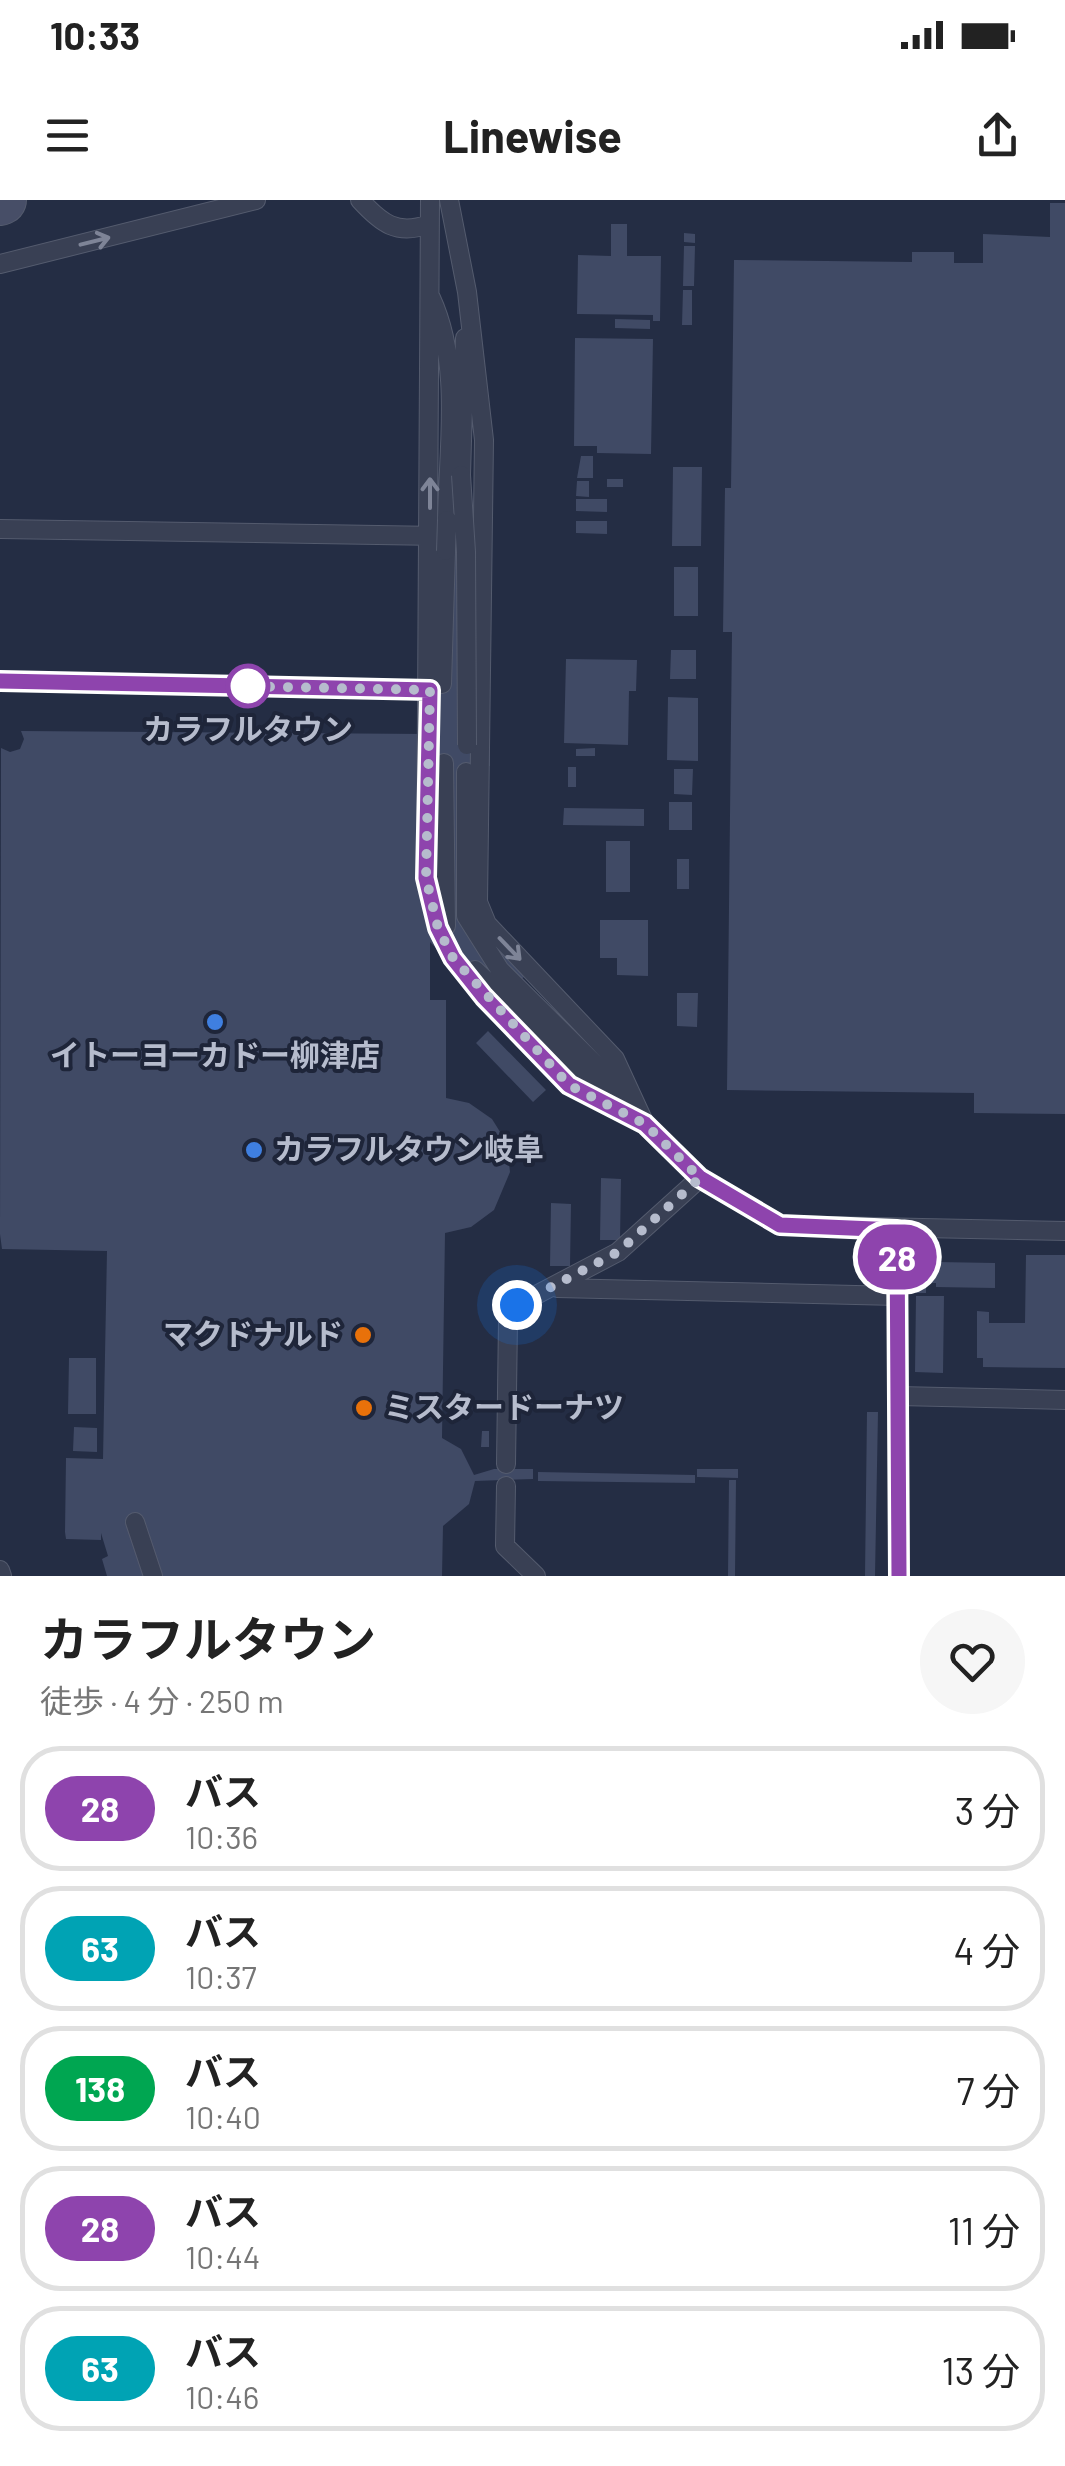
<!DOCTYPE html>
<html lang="ja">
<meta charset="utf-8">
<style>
:root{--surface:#fff;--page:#f6f6f6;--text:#222;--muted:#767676;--line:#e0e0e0}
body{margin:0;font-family:Barlow,"Noto Sans JP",sans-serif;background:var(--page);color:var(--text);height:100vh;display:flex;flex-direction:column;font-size:38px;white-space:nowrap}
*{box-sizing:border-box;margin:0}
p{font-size:32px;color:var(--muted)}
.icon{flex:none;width:55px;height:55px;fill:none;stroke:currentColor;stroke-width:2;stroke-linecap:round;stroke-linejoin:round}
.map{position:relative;height:1376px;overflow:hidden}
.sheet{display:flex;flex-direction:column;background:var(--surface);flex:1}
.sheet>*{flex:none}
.badge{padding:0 20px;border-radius:32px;font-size:35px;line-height:65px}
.you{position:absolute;width:50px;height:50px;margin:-25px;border:8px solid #fff;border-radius:50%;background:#1a73e8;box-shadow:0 0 0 15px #1a73e833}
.map>.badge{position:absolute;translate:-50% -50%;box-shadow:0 0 0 5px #fff}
.round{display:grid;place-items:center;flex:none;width:105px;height:105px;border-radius:52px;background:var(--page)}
.summary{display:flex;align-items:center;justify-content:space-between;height:170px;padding:0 40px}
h1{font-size:48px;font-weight:700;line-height:75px}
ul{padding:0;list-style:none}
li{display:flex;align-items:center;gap:30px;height:125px;margin:0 20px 15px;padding:0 20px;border:5px solid var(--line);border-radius:40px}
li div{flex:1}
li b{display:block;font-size:38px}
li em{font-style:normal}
li .badge{min-width:110px;font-weight:700;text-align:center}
.status{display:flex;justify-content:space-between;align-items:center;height:70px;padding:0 50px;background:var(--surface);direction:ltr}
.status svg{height:28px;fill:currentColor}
header{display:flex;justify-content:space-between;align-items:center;height:130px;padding:0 40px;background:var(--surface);font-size:45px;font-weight:700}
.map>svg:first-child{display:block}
.building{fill:#404a65}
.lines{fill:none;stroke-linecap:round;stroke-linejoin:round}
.lane-casing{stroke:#545b6e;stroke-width:20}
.secondary-casing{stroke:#545b6e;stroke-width:50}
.lane{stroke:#394054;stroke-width:18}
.secondary{stroke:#474e67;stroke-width:48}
.lane-bridge-casing{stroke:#545b6e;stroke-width:20;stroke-linecap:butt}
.lane-bridge{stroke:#394054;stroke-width:18}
.oneway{stroke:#7e8497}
.line-casing{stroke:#fff;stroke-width:22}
.line{stroke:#8e44ad;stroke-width:15}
.walk{stroke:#b6bccd;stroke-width:10;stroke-dasharray:0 18}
.stop-dot{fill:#fff;stroke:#8e44ad;stroke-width:5}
.shop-dot{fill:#3f7fe0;stroke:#1e2539;stroke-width:4}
.food-dot{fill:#e8710a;stroke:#1e2539;stroke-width:4}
.labels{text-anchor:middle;stroke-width:8;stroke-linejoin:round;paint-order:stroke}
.stop-label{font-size:30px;font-weight:bold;fill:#b6bccd;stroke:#1e2539}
.poi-label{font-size:30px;font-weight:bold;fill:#b6bccd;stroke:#1e2539;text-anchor:start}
</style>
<div class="status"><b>10:33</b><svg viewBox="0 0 49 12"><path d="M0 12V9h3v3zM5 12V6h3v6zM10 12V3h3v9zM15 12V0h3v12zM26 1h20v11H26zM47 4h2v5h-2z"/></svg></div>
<header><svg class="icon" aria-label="menu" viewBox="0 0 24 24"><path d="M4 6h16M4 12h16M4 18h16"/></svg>Linewise<svg class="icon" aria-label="share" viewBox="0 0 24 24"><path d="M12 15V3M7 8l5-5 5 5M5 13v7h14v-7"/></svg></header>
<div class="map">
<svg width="1065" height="1376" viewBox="0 0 1065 1376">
<rect width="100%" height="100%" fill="#242d44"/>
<path class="building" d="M1050,3H1065V914L974,913V893L727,890L732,432H723L725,288H731L734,60L912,62V52H954V63H983V34L1050,37Z
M611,24H627V56H661L660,121H653V115L577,114L578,55L611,56Z
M684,33L695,34V43L684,42Z
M684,46H695L694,86H683Z
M683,90H692V125H682Z
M615,119L650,120V129L615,128Z
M575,138L653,139L651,254L597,253V246H574Z
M581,256H593V278H577Z
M673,267H702L701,346H672Z
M607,279H623V287H607Z
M577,281H589V297L576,296Z
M576,299H607V312L576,311Z
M576,321H607V334L576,333Z
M434,351L478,352L476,539H490V566H476L475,698L525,776L493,805L430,742V800H446V898L469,903L492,919L507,943L510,972L494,1010L471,1027L445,1033L442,1238L461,1249L474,1275L494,1269H533V1279L475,1281L469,1304L443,1326L442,1376H107L102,1359L108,1356L101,1333V1340L66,1339L65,1332L66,1258L103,1259L107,1051L2,1049L0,1034L1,548L10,552L20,549L24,539L21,531L426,534Z
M674,367H698V416H674Z
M671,450H696V479H670Z
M566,459L637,460L636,491H629L628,545L564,543Z
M668,497L698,498V561L667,560Z
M595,548V556H576V549Z
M568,567H576V587H568Z
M674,569H693L692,595L674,594Z
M669,602H692V630H669Z
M564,608L644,609V626L563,625Z
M606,641H630V692H606Z
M677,659H689V689H677Z
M600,720H648V776L617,775V758H600Z
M677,793H698L697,827L677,826Z
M488,831L546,890L533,902L476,843Z
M601,978L621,979L620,1040H600Z
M551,1003L571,1004L570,1066H550Z
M1026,1055H1065V1168L983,1167V1158H977V1111L989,1112V1123H1025Z
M937,1062L995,1063V1088L936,1087V1083H929V1066Z
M916,1064L926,1065V1093H916Z
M916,1096H944L943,1173L915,1172Z
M69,1158H96V1214H68Z
M867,1212H878L875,1376H865Z
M74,1227L97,1228V1252L73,1251Z
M482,1231H489V1247H481Z
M697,1269H738V1278L697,1277Z
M538,1272L695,1275V1283L538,1281Z
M729,1280H736L735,1376H728Z"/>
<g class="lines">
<g class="lane-casing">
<path id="lane" d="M360,0C381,23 397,36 429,24
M430,0L426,678L438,728L453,759L484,797L569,885L645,923
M449,0L467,92L484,240L478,702L487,724L615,859L644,922
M0,64L256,0
M431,98C462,165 448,248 447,320
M461,275L465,138
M0,329L439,336
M0,481L431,490
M442,484L446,351
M444,563L446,726
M466,572V716L500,770L625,894
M475,770L609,896
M638,918L700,978L780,1025L1065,1031
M897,1029L899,1376
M557,1088L897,1096
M899,1196L1065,1200
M506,1264L508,1121L517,1105L618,1052L700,978
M506,1286L505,1346L536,1376
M135,1322L153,1376
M0,1370L2,1376"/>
</g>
<g class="secondary-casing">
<path id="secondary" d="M0,1L2,0"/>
</g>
<use href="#lane" class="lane"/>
<use href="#secondary" class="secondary"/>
<g class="lane-bridge-casing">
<path id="lane-bridge" d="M461,275L466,352L467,545
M446,351L447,320"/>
</g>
<use href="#lane-bridge" class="lane-bridge"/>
</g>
<defs><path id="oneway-shaft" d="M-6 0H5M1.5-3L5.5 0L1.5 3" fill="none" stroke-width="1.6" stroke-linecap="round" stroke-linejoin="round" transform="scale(2.5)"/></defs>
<g class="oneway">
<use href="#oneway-shaft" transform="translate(95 41) rotate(-14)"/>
<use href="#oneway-shaft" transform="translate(430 293) rotate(-90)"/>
<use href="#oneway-shaft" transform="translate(510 749) rotate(46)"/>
</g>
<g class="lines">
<g class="line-casing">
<path id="line" d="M0,481L430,490L426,678L438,728L453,758L484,797L569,885L645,924L700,978L780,1025L897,1030L899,1376"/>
</g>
<use href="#line" class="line"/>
<path class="walk" d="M248,486H232L430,490L426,678L438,728L453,758L569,885L645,924L700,978L618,1052L517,1105"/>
</g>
<circle class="stop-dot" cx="248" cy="486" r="20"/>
<g class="shop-dot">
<circle cx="215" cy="822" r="10"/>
<circle cx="254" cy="950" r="10"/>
</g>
<g class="food-dot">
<circle cx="363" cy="1135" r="10"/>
<circle cx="364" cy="1208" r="10"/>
</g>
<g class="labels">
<g class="stop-label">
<text x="248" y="540">カラフルタウン</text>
</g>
<g class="poi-label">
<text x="215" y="866" text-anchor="middle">イトーヨーカドー柳津店</text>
<text x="274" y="960">カラフルタウン岐阜</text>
<text x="343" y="1145" text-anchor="end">マクドナルド</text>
<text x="384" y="1218">ミスタードーナツ</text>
</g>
</g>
</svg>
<div class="you" style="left:517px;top:1105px"></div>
<b class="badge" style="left:897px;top:1057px;background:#8e44ad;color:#fff">28</b>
</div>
<section class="sheet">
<div class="summary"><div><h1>カラフルタウン</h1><p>徒歩 · 4 分 · 250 m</p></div><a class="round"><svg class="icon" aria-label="heart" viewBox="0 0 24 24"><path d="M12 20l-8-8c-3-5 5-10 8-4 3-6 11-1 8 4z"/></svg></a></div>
<ul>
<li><span class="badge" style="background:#8e44ad;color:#fff">28</span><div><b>バス</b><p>10:36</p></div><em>3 分</em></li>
<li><span class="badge" style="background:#00a3b4;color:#fff">63</span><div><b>バス</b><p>10:37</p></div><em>4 分</em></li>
<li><span class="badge" style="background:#00a651;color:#fff">138</span><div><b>バス</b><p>10:40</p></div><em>7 分</em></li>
<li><span class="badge" style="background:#8e44ad;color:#fff">28</span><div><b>バス</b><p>10:44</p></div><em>11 分</em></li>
<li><span class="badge" style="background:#00a3b4;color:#fff">63</span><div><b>バス</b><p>10:46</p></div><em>13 分</em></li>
</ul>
</section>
